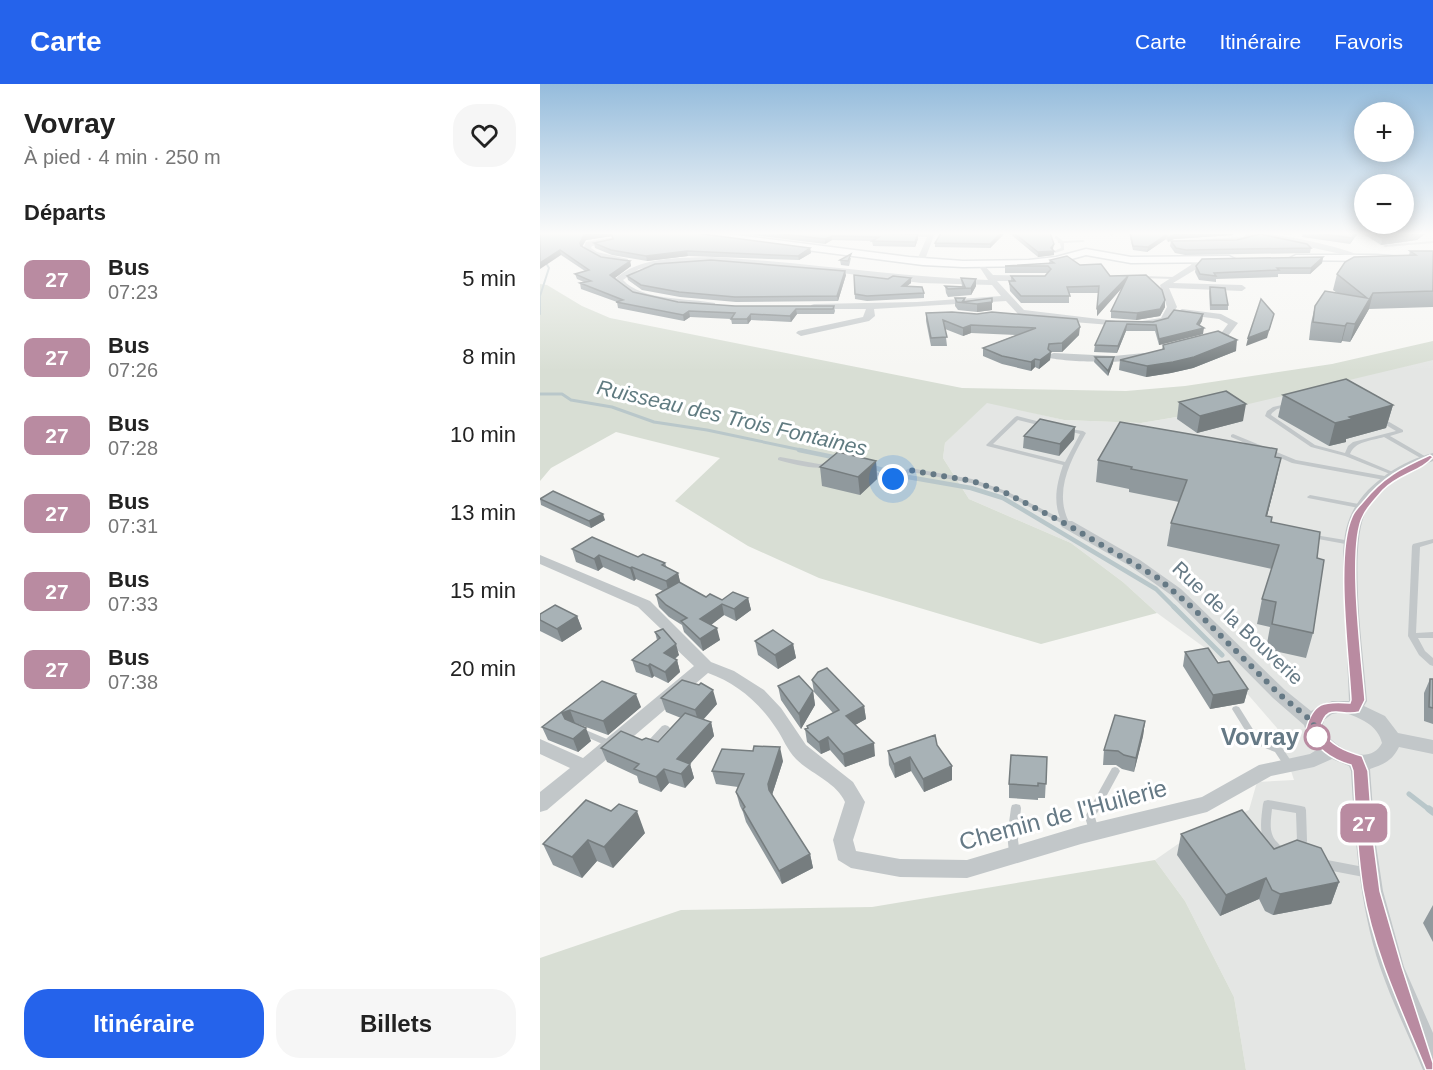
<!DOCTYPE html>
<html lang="fr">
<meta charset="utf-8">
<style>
:root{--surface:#fff;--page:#f6f6f6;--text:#222;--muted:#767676;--accent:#2563eb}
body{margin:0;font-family:Helvetica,sans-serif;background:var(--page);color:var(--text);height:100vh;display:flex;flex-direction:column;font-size:22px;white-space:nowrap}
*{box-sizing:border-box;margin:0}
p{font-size:20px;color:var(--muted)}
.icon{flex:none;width:33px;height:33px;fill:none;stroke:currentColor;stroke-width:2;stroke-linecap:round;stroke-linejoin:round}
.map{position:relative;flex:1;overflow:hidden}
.panel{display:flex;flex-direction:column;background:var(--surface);width:540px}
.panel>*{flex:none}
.badge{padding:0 12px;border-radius:9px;font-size:21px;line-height:39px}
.tools{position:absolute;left:814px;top:18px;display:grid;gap:12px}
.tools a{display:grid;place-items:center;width:60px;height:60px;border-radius:50%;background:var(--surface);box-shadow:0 3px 15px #0003;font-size:30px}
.you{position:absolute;width:30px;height:30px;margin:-15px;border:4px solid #fff;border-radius:50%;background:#1a73e8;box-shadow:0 0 0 9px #1a73e833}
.map>.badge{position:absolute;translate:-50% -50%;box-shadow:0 0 0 3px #fff}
h2{padding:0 24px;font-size:22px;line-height:54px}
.round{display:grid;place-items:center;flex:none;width:63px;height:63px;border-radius:24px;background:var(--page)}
.head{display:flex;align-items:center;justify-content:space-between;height:102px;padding:0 24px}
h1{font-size:28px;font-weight:700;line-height:45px}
.cta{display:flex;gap:12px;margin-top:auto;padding:12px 24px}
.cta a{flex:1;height:69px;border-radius:24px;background:var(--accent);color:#fff;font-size:24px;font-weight:700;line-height:69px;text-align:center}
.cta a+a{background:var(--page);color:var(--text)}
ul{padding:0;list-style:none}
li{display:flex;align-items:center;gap:18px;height:78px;padding:0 24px}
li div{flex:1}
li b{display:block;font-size:22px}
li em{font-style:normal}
li .badge{min-width:66px;font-weight:700;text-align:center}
header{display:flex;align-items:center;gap:36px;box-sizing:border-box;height:84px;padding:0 30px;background:var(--accent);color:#fff}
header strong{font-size:28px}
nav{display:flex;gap:33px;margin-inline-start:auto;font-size:21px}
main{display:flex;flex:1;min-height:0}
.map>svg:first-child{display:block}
.built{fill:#e4e6e4}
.green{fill:#d8ded4}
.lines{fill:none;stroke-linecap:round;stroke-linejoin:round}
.stream-far4{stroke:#b9c7ca;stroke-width:2}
.stream-far3{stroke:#b9c7ca;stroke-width:3}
.stream-far2{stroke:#b9c7ca;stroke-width:4.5}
.stream-far1{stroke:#b9c7ca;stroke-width:5}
.stream{stroke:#b9c7ca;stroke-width:7}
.secondary-casing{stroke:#b4babe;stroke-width:3}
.lane{fill:#c2c7c9;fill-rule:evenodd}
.street{fill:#c2c7c9;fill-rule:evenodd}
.secondary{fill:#fff;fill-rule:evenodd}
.wall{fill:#90999d}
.shaded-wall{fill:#767d7f}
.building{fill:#a8b2b6;stroke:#767d7f;stroke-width:1.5}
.line{fill:#b98ba1;stroke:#fff;stroke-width:1.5}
.walk{stroke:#657985;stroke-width:6;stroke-dasharray:0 10.8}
.stop-dot{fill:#fff;stroke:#b98ba1;stroke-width:3}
.labels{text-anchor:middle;stroke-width:6;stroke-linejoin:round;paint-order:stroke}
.street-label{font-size:20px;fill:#657985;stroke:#fff}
.water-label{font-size:21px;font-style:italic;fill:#607b81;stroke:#fff}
.near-stop-label{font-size:24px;font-weight:bold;fill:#657985;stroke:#fff;text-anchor:end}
.near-street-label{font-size:24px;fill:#657985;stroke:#fff}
</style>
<header>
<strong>Carte</strong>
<nav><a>Carte</a><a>Itinéraire</a><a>Favoris</a></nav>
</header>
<main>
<section class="panel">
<div class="head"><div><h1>Vovray</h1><p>À pied · 4 min · 250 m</p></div><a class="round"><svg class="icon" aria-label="heart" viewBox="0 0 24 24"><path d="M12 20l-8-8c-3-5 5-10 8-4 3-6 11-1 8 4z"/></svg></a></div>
<h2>Départs</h2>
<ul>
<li><span class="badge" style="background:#b98ba1;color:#fff">27</span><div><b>Bus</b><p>07:23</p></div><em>5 min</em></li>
<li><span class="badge" style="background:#b98ba1;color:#fff">27</span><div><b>Bus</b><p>07:26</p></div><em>8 min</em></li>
<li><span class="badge" style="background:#b98ba1;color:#fff">27</span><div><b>Bus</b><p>07:28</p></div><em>10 min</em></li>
<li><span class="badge" style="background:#b98ba1;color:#fff">27</span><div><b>Bus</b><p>07:31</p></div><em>13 min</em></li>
<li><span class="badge" style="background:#b98ba1;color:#fff">27</span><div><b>Bus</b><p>07:33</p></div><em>15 min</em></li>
<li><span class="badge" style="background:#b98ba1;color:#fff">27</span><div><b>Bus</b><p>07:38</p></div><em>20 min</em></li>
</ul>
<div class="cta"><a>Itinéraire</a><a>Billets</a></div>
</section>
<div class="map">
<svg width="893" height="986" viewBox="0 0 893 986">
<rect width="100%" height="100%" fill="#f6f6f3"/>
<path class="built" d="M893,266V986H706L694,913L645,817L615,776L638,760L709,726L717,698L754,696L737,644L672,569L617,529L583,498L531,459L429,415L403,374L405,359L447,318L524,336L601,339L696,323Z"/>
<path class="green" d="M0,200L7,201L42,222L70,234L422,304L586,307L645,302L792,280L893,257V276L696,323L601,339L524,336L447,319L405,359L403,374L429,415L531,459L583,498L617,529L501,560L279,494L208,462L135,417L180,374L76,348L11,384L0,397Z
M615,776L645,817L694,913L706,986H0V874L141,826L332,823Z"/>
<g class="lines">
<path class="stream-far4" d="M0,169L9,184L0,212
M0,213V230"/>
<path class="stream-far3" d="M0,310H22L31,316L72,323L114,338L167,346L266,367"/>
<path class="stream-far2" d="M259,366L298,374
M332,383L368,393L431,404L463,414L616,505L635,524"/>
<path class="stream-far1" d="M634,523L682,571
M869,710L891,727"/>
<path class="stream" d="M889,725L893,728"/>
<g class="secondary-casing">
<path id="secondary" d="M152,149H180L369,173L423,177L489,176L516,173L546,165L591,173L689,172L695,175L689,178L591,179L546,171L517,179L489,182L423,183L383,181L157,152Z
M756,171H836L893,175V181L836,177L752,176L750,174Z"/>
</g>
<path class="lane" d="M515,152H517L523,157L543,156L545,157L543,158L524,159V166L515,169L513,168L514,167L521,164L520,159H518V157L515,154Z
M893,157V159L845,163L843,162L845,161Z
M601,192L635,193L637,194L635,195L600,194V192Z
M795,309L803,311L863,346V348L850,352L888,374V376H884L844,353C831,357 815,357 810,370L860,391L859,392H855L805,372L771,363L725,332L727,327L733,323ZM795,313H799L856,347L813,358L808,362L805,369L775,361L731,331L732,329L737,325Z
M477,332L508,340L509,341L506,343L478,336L453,360L525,378L540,350L524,346V344L543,347L546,349C530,377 513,409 530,440L529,441H525L462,409L431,399L371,388L353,397L327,389L326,388L329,386L352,393L370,384L432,395L466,407L520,434C513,416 517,399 523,381L447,362L446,361L475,333Z
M693,350L756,376L850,393L853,395L850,397L752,379L691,353V351Z
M240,373L279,380L291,379L294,381C279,388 254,380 238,376V374Z
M770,411L824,421L827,423L824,425L768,414L767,413Z
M769,450L811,457L815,459L811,461L767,453L765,452Z
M893,455V459L880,463L876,549L893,548V554H878L885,567L893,574V582L890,581L879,571L868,552L872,462L873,460Z
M696,622L699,623L719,655L741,662L753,680L751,683L748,684L745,683L735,668L713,659L692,625L693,623Z
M125,641L128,642L130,644L113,662L110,664L102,660L100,658L102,656L105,655L109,656L122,642Z
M41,644L74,658L76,660L74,662L71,664L38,649L36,647L38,645Z
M575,683L578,684L580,687L555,733L559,747L558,750L554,751L550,750L545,733L572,684Z
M728,716L761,722L765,723L766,726L767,757L766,760L762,761L758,760L757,757L756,729L732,725C731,736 728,749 737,758C740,762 744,764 747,768L746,771L742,772C717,762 720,743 723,720L724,717Z
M476,720L480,721L481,724L478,756L480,770L479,773L475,774L471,773C465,758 469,740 471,724L472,721Z
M782,775L829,784L833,786L834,789L833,792L829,794L782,785L778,783L777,780L778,777Z"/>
<path class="street" d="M356,149H395L384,178L377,176L387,153L359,152Z
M568,149H576L571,152Z
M709,149C733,148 809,163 828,176L824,178L801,170L719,152L704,157L666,159L662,157L666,155L703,153Z
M69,154H72V158L52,162L51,164L57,168L88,175V179L51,172L43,165L46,158Z
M172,173C265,178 356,193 448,196L439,182L443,180L453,191L495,192V196L492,197H457L484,226L576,237L596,238L621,234L627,223L620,201L651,181L653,176L660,178L658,184L633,199L702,201L706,204L702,207L629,204L637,223L627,238L596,243L533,238L478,230L466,217L334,225L335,232L329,237L261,252L256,249L258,247L323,233L326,225H271V221L274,220L377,218L461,212L452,201L381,199L270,185L172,178L129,180L99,185L83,196C102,217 149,214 175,219V223L172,224C144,222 92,219 74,196C99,172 139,174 172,173Z
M642,225L681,230L698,239L688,252L666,259L661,256L663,254L682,248L688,240L679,235L639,230L637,228Z
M514,269L574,272L604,269L609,272C596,281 528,278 510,274V270Z
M893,369V377C869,386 840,402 827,425C807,461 824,573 827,617L824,622L845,632L858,649L893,656V670L859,663C852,677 844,680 830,685L835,754L843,807L864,883L893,949V986H883C869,952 852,918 840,883C819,820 815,753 811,687L809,682L792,675L774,683L731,692L667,728L541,760L427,794L360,793L311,784L298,776L293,756L305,718C296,698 271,690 256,675C247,666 243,654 236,644C219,618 196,599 168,589L7,726L0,728V708L30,684L0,670V655L43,674L154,582L134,563L121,545L98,523L0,480V471L110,517L171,578L194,587L224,606L241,624L266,661L313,698L325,718L313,756L316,767L360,775L427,776L541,742L662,713L719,681L770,670L778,665L767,650L764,641L733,614L631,511L590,482L522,443L520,440L522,437H532L600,476L641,505L745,606L771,627L792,617H809L803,479C803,464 804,447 810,433C823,401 861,377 893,369ZM803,628C820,634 838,641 842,659C828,685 793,662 782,645L784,636L792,630Z"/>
<use href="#secondary" class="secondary"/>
</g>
<path class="wall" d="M0,149L156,150L270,164L271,169L259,176L148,172L107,177L72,171L55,164L54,159L73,155L72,152L46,156L42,163L61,173L90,177L91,182L75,194L93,208L138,218L195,222H294L295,227L294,230H257L251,238L211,236L208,240H192L191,235L150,233L144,237L78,224L77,218L41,205L40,199L44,198L37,195L35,190L45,187L21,171Z
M197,149H322L378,150V155L375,163L333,162L332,157L292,156L285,160Z
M401,149H465L450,164L395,163V159Z
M469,149H510L513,166L514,167V171L498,173Z
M589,149H693V151L634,155L628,158L626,155L607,168L593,166Z
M731,149H752V151Z
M763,149H818L810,160L762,153Z
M822,149H886L877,156L841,161Z
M631,157L771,164L770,169L645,171L635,169L630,162Z
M870,167H893V223L829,225L810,258L802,257L801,259L769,256L771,239L775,222L797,209L793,206L797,190L869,171Z
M783,173L782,179L770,190H738V193L676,195V198L659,196L655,188L656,182Z
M311,174L309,182L301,181L300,176Z
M510,176L540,181L570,192L625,223L620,232L596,236L571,234V227L582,204L557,232L558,209H529V219H481L470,207L469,197H471V192H505L508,189H465V182L509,179Z
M306,191L298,217L196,218L140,213L102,206L88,196L87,192Z
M314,191L371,199L367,202L384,209V214L327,217L315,215Z
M421,194L436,202L431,211L408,213L406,209L405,202L422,203Z
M670,203L688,221V226H670L669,208Z
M415,214H425V217L452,214V226L437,228L418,226L415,222Z
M412,228L539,251L522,268H511L510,276L499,285L495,283L491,287L462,280L443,272V264L476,251L431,249L423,252L405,245L407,262H391L386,237V229Z
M663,230L662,237L659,241L663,250L619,261L615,247H586L577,269L554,268L555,261L566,237L613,238Z
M623,261L696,267L653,284L631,289L606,293L579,286L580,276L622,266Z
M555,273H574L573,279L568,292L554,278Z
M743,311L853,321L846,344L806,355V358L789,362L738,333Z
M639,318L703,337L657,349L637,335Z
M535,343L534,355L519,372L483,364L484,352Z
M735,373L736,397L727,432L731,438L777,474L773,549L766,574L726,565L730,543L717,540L722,515L732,485L627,462L631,439L639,418L589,408V405L556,398L558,376Z
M336,377L337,395L320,411L282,402L280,383Z
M0,414L65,436L51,444L1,421Z
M32,465L98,473L125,479L127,484L138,489L140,499L166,513L182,516L208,514L211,526L196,537L184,531L171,541L180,556L163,567L144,548L142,541L129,533L119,523L116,511L123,507L96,495L94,497L63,483L58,487L36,478Z
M0,530L37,532L42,545L22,558L0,547Z
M115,548L139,571L135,575L137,576L140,588L128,599L114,592L112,594L96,588L92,576L117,556Z
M215,557L253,560L256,574L238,585L218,571Z
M645,568L678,579L708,605L704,619L670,625L643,582Z
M890,595H893V640L884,637V609Z
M272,596L324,622L326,635L315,641L335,672L305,683L290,666L281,670L267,658L265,645L267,644V642L293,629L274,608Z
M62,597L101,623L68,651L35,639L51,657L38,668L8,656L2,643Z
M238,602L273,607L275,621L261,645L241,616Z
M121,614L177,620L163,636L171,638L174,652L150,680L154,694L145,704L129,699L121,708L99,699L97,692L67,678L61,664L102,656L118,658L141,634L126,628Z
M605,637L603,652L594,688L582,685L576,681H563L564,666Z
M397,661L412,682V696L384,708L371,687L355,694L349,681L348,667Z
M507,673L505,714H498V716L469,714V700Z
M243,677L232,711L270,770L273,784L242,800L206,738L203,728L200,722L196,708L198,703L176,700L172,687Z
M105,749L73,784L57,777L42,794L13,781L3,760Z
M641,750L734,765L799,798L791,820L733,831L725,827L719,815L680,832L637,771Z
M893,821V858L883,839Z"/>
<path class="shaded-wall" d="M59,149H71L72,152L46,156L41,164L40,159L44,151Z
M461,149H465L450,164V160Z
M660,149H693V151L634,155L628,158V154L634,150Z
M815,149H818L810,160L812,154Z
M880,149H886L877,156L841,161L842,154Z
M378,150V155L375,163V158Z
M626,151V155L607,168L608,163Z
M292,152V156L285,160V155Z
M514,160L513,165L512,167H514V171L498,173V168L511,164Z
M270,164L271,169L259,176L258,172Z
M20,166L21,171L0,185V179Z
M147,167L148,172L107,177L106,172Z
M783,173L782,179L770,190L771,184Z
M90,177L91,182L72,196L70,191Z
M305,187L306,191L298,217L297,212Z
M588,192L587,198L557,232V224Z
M371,194V199L362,206V202Z
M436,195V202L431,211V204Z
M833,209L829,225L810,258L815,240Z
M625,216V223L620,232L596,236L597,229Z
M452,218V226L437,228V220Z
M256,225L257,230L251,238L250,232Z
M149,227L150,233L144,237L143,231Z
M211,230V236L208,240L207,235Z
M663,230L662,237L657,246L664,244L663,250L619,261V255L657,240Z
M734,230L727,254L706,262L708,254Z
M807,239L802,257L801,259L805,242Z
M587,240L586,247L577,269L578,262Z
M431,241V249L423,252V244Z
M540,243L539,251L522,268V259Z
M697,256L696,267L653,284L631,289L606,293L607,282Z
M511,268L510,276L499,285L500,276Z
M574,273L573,279L568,292V287Z
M495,275V283L491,287V278Z
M706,320L703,337L657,349L660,332Z
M853,321L846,344L806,355V358L789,362L795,339L809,333Z
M535,343L534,355L519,372L520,360Z
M741,374L736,397L721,455L726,432Z
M336,377L337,395L320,411L318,393Z
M63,430L65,436L51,444L49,437Z
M59,471L63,483L58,487L54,475Z
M92,483L96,495L94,497L90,484Z
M138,489L141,501L129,510L126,497Z
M208,514L211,526L196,537L194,525Z
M182,520L184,531L163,547L160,535Z
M37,532L42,545L22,558L17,545Z
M177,544L180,556L163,567L160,555Z
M136,560L139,571L127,581L124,569Z
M253,560L256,574L238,585L235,571Z
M137,576L140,588L128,599L125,588Z
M110,580L114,592L112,594L108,582Z
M708,605L704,619L670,625L673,611Z
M173,606L177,620L159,640L155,626Z
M273,607L275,621L261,645L259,630Z
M96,610L101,623L68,651L63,637Z
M324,622L326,635L308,645L306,632Z
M30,626L35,639L27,642L22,629Z
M605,637L603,652L594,688L596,674Z
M171,638L174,652L150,680L154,694L145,704L137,675Z
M46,644L51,657L38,668L33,655Z
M288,653L290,666L281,670L279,658Z
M334,659L335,672L305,683L303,670Z
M240,663L243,677L231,714L228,700Z
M370,673L371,687L355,694L354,680Z
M412,682V696L384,708L383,695Z
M124,685L129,699L121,708L116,693Z
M97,727L105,749L73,784L64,763Z
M48,756L57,777L42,794L32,773Z
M270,770L273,784L242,800L239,787Z
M726,794L719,815L680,832L686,811Z
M799,798L791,820L733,831L740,810Z"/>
<path class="building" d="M0,149H59L44,151L40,159L41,162L61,173L90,177L70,191L93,208L138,218L195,222H294L293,225H256L250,232L211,230L207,235H191L195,229L149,227L143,231L76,218L83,216L40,199L51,197L35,190L49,186L20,166L0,179Z
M71,149H155L270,164L258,172L147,167L106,172L71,166L54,159L73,155Z
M233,149H322L378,150L375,158L332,157L339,153L292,152L285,155Z
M401,149H461L450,160L395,159Z
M474,149H510L514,160L511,164L514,167L498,168Z
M590,149H660L634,150L628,154L626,151L608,163L593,162Z
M776,149H815L812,154Z
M833,149H880L842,154Z
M720,150L767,160L771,164L646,166L636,164L631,157L697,156Z
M870,167H893V207L833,209L815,240L807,239L805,242L773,238L775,222L785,207L827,214L797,190L805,178L814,173L876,171Z
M311,170L308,177L300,176Z
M527,172L540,181L561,180L570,192L606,191L622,206L625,216L620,225L597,229L571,227L588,192L557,224L559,202L527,203L530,212H481L470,200L469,197H475L471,192H505L511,185L508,182H465L514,179L510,176Z
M783,173L771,184H737L739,186L674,189L676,192L660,190L656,182L662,175Z
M171,176L305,187L297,212L195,213L139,208L101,201L87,192L115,180Z
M314,191L348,195L353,192L371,194L362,202L382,203L384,209L327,212L315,210Z
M421,194L436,195L431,204L408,205L405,202L425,203Z
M670,203L685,204L688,221H671Z
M415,214H425L422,218L452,214V218L437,220L417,218Z
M721,215L734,230L729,246L708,254Z
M634,226L663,230L657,240L664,244L619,255L616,241L587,240L578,262L555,261L566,237L613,238L628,234Z
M412,228L437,230L452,228L537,235L540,243L522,259L509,260L508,265L511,268L500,276L495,275L491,278L462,272L443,264L496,244L431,241L423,244L403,236L407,253L391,254L386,229Z
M678,247L697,256L654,273L633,278L607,282L580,276L624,265L623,261Z
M555,273H574L568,287Z
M806,295L853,321L809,333L812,335L795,339L743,311Z
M686,307L706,320L660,332L639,318Z
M500,335L535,343L520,360L484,352Z
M580,338L737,365L735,373L741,374L726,432L732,433L731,438L780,448L777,474L784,476L773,549L732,540L736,518L722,515L739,461L631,439L647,396L591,385L592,383L558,376Z
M298,368L336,377L318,393L280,383Z
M13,407L63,430L49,437L0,415Z
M52,453L98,473L103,470L125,479L122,481L138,489L126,497L92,483L90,484L59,471L54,475L32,465Z
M139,498L166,513L170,510L182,516L193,508L208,514L194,525L182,520L160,535L177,544L160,555L141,537L147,534L126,521L116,511Z
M15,521L37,532L17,545L0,536V530Z
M123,545L136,560L124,569L137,576L125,588L110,580L108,582L92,576L120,554L115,548Z
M233,546L253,560L235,571L215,557Z
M668,564L678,579L689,577L708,605L673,611L645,568Z
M287,584L324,622L306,632L334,659L303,670L288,653L279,658L265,645L268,644L267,642L299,626L272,596L278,588Z
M259,592L273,607L259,630L238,602Z
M890,595H893V624L889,623Z
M142,596L159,601L161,599L173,606L155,626L121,614Z
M62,597L96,610L63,637L30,626L22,629L25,635L46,644L33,655L2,643Z
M145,629L171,638L137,675L150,680L141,690L124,685L116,693L94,685L99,680L61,664L81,647L102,656L106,654L118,658Z
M575,631L605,637L596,674L584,671L578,667L564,666Z
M395,651L397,661L412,682L383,695L370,673L354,680L348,667Z
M214,662L240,663L228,700L229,706L270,770L239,787L203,725L205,723L196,708L204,690L172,687L182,665L213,667Z
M471,671L507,673L506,700L498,699V702L469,700Z
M46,716L71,727L79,720L97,727L64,763L48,756L32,773L3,760Z
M702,726L734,765L757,756L781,764L799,798L740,810L732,806L726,794L686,811L641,750Z"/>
<linearGradient id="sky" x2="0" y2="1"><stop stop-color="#95bcdc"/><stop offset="0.52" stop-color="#fbfbfa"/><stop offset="1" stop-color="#fbfbfa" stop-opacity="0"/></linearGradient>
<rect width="893" height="287" fill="url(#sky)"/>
<path class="line" d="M890,371L893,373C882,387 858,390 843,406C836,414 827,423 823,432C807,462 822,578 825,616L819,628C800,633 787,617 780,645C791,661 804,667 822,672L828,687L833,754L840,807L862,883L893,979V986H886C862,927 834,869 823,805C817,766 815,727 813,687L811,681C789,675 777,664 766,645C773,618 784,617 810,619L811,616C809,573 795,470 812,433C814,427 819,423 823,418C843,393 861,384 890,371Z"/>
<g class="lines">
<path class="walk" d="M353,395L369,386L432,397L464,408L526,440L618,494L654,525L739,610L773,638L777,653"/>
</g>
<circle class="stop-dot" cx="777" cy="653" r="12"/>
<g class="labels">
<g class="street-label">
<text transform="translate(698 539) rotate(43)" y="7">Rue de la Bouverie</text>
</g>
<g class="water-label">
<text transform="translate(192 334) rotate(13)" y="7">Ruisseau des Trois Fontaines</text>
</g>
<g class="near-stop-label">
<text x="759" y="661">Vovray</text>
</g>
<g class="near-street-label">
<text transform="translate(523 731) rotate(-15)" y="8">Chemin de l'Huilerie</text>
</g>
</g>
</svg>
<div class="tools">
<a>+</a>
<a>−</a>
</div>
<div class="you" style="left:353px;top:395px"></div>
<b class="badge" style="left:824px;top:739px;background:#b98ba1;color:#fff">27</b>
</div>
</main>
